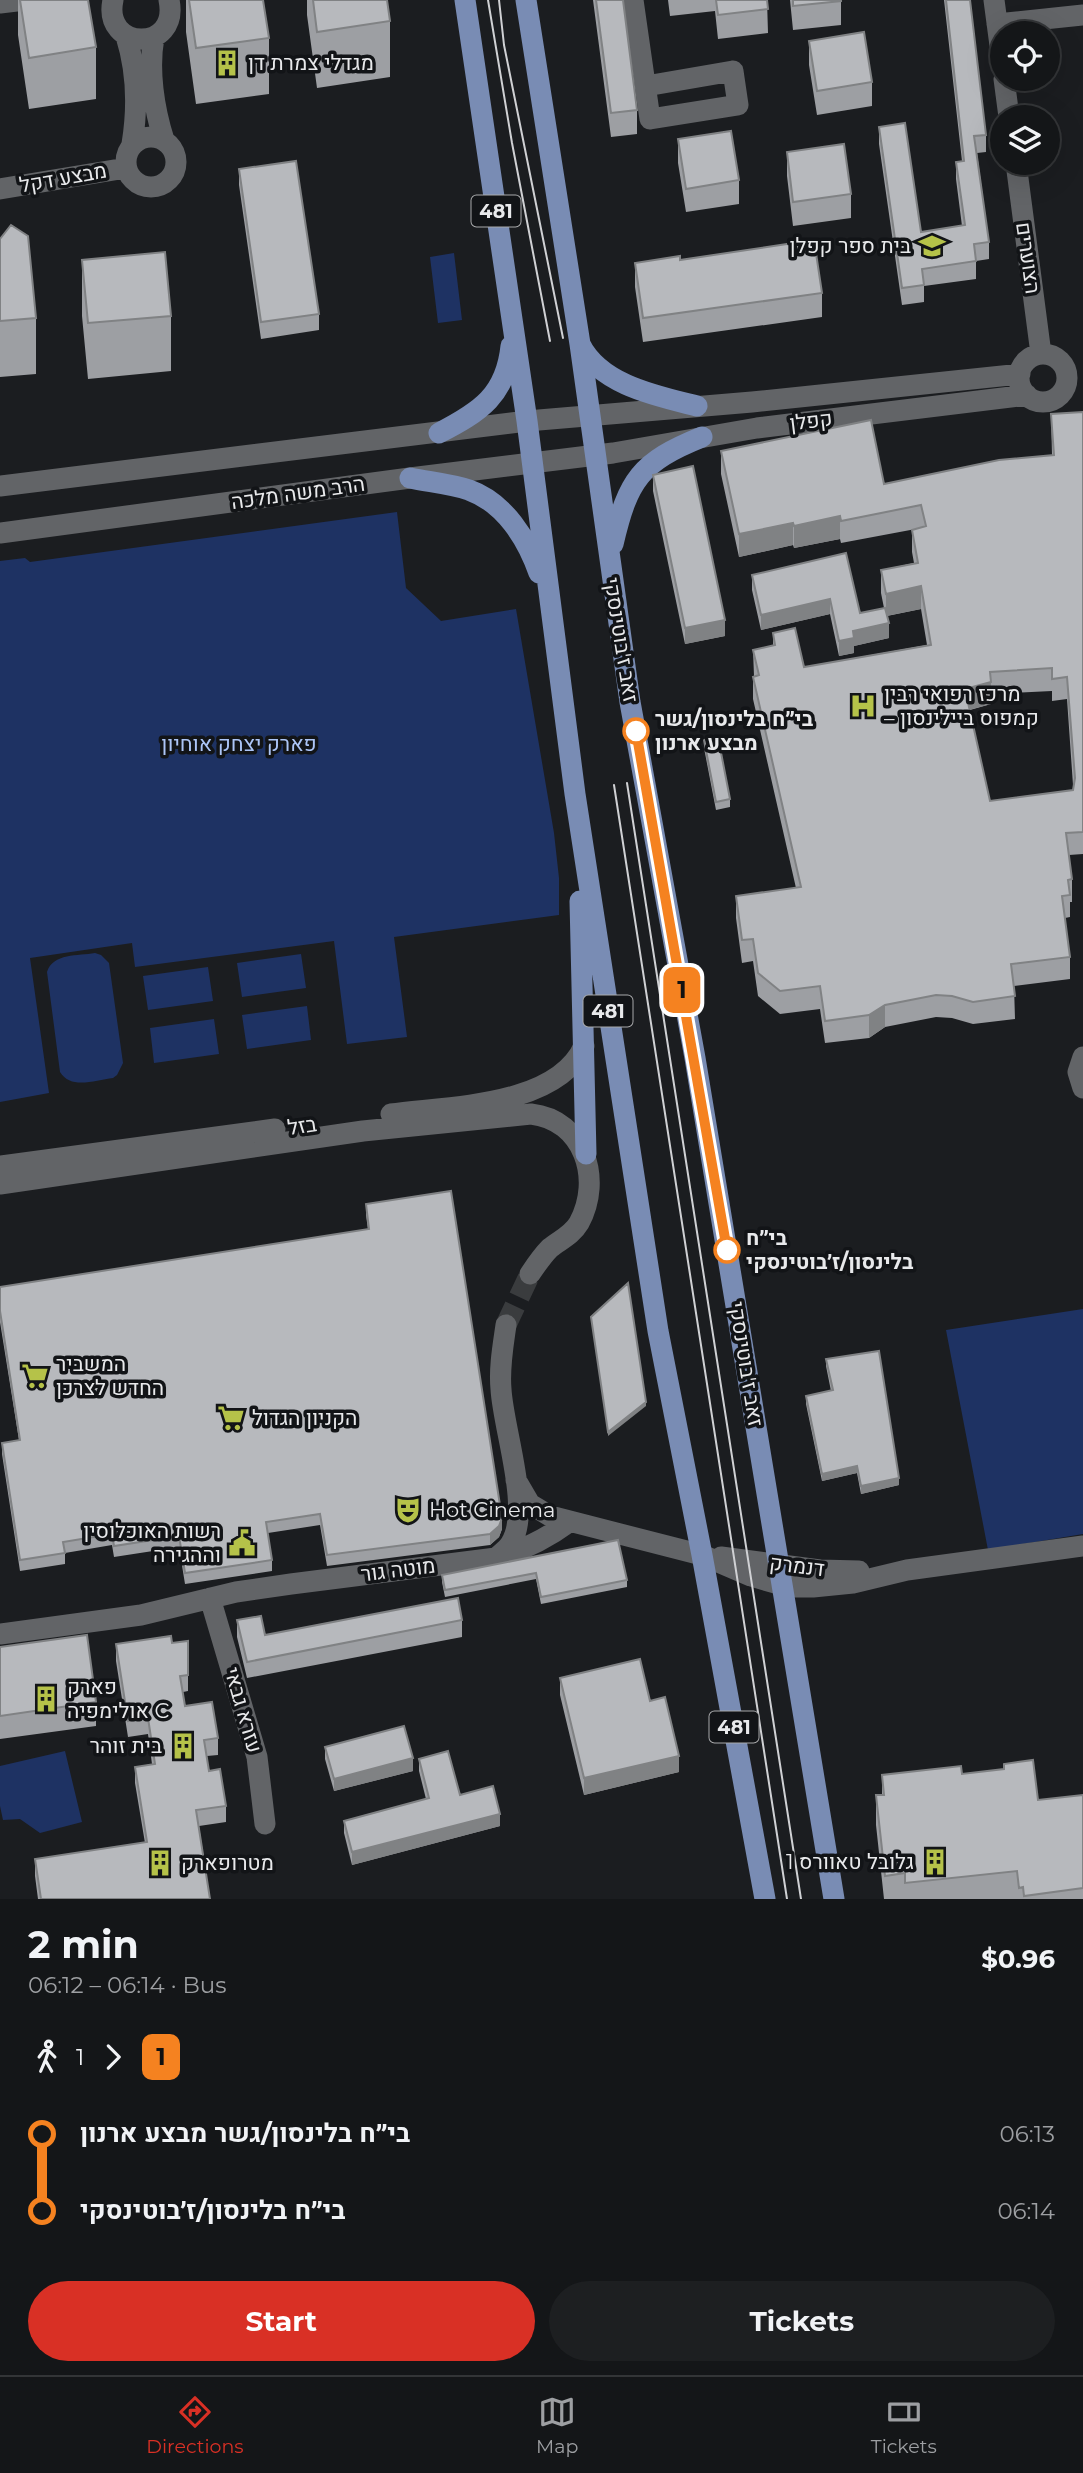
<!DOCTYPE html>
<meta charset="utf-8">
<style>
:root{--surface:#141618;--page:#1d1f21;--text:#f1f3f6;--muted:#9d9fa2;--line:#333537;--accent:#d93025}
body{margin:0;font-family:Montserrat,Heebo,sans-serif;background:var(--page);color:var(--text);height:100vh;display:flex;flex-direction:column;font-size:26px;white-space:nowrap}
*{box-sizing:border-box;margin:0}
p{font-size:23px;color:var(--muted)}
.icon{flex:none;width:38px;height:38px;fill:none;stroke:currentColor;stroke-width:2;stroke-linecap:round;stroke-linejoin:round}
.map{position:relative;height:1899px;overflow:hidden}
.sheet{display:flex;flex-direction:column;background:var(--surface);flex:1}
.sheet>*{flex:none}
.badge{padding:0 14px;border-radius:10px;font-size:24px;line-height:46px}
.controls{position:absolute;left:990px;top:21px;display:grid;gap:14px}
.controls a{display:grid;place-items:center;width:70px;height:70px;border-radius:50%;background:var(--surface);box-shadow:0 7px 28px #0002,0 0 0 2px var(--line);font-size:35px}
.map>.badge{position:absolute;translate:-50% -50%;box-shadow:0 0 0 4px #fff}
.legs{display:flex;align-items:center;gap:10px;height:77px;padding:0 28px;font-size:23px}
.legs p{margin-inline-start:auto}
.headline{display:flex;align-items:center;justify-content:space-between;height:119px;padding:0 28px}
h1{font-size:38px;font-weight:700;line-height:52px}
.button{display:flex;gap:14px;margin-top:auto;padding:14px 28px}
.button a{flex:1;height:80px;border-radius:42px;background:var(--accent);color:#fff;font-size:28px;font-weight:700;line-height:80px;text-align:center}
.button a+a{background:var(--page);color:var(--text)}
ul{padding:0 28px;list-style:none}
li{display:flex;align-items:center;gap:24px;height:77px;font-size:26px}
li i{display:grid;place-items:center;width:10px;height:100%;margin:0 9px;background:currentColor}
li i::after{content:'';width:18px;height:18px;margin:-9px;border:5px solid;border-radius:50%;background:var(--surface)}
li p{margin-inline-start:auto}
li:first-child i{background:linear-gradient(#0000 50%,currentColor 0)}
li:last-child i{background:linear-gradient(currentColor 50%,#0000 0)}
.menu{display:flex;justify-content:space-around;align-items:center;height:98px;border-top:2px solid var(--line);background:var(--surface);font-size:19px;color:var(--muted)}
.menu a{display:grid;justify-items:center;gap:4px}
.menu .current{color:var(--accent)}
.map>svg:first-child{display:block}
.green{fill:#1e3263}
.lines{fill:none;stroke-linecap:round;stroke-linejoin:round}
.minor-tunnel{stroke:#3a3c3e;stroke-width:21;stroke-dasharray:21 10;stroke-linecap:butt}
.minor{stroke:#626467;stroke-width:21}
.major{stroke:#798cb4;stroke-width:21}
.tram{stroke:#d0d1d4;stroke-width:2}
.wall{fill:#9d9fa3;fill-rule:evenodd}
.shaded-wall{fill:#808284}
.building{fill:#b7b9bd;stroke:#808284;stroke-width:2;fill-rule:evenodd}
.line-1-casing{stroke:#fff;stroke-width:16}
.line-1{stroke:#f58220;stroke-width:10}
.stop-1-dot{fill:#fff;stroke:#f58220;stroke-width:3.5}
.labels{text-anchor:middle;stroke-width:7;stroke-linejoin:round;paint-order:stroke}
.shield{fill:#121417;stroke:#a8a9ab;stroke-width:2}
.shield-label{font-size:19px;font-weight:bold;fill:#e8e9eb}
.poi-label{font-size:21px;fill:#e8e9eb;stroke:#121417;text-anchor:start}
.street-label{font-size:21px;fill:#e8e9eb;stroke:#121417}
.stop-label{font-size:21px;font-weight:bold;fill:#e8e9eb;stroke:#121417;text-anchor:start}
.park-label{font-size:21px;fill:#acc5f7;stroke:#121417}
</style>
<div class="map">
<svg width="1083" height="1899" viewBox="0 0 1083 1899">
<rect width="100%" height="100%" fill="#1b1d20"/>
<path class="green" d="M454,253L462,320L438,323L430,257Z
M397,512L406,588L441,621L516,609L554,833L559,878V915L394,937L407,1037L347,1044L334,941L135,967L132,943L30,958L49,1093L0,1102V561L25,558L30,562Z
M95,953L101,955L109,963L123,1063L117,1075L113,1078C95,1080 71,1090 60,1072L47,972C53,953 78,956 95,953Z
M301,954L306,988L242,997L237,963Z
M208,967L213,1001L148,1010L143,976Z
M307,1006L311,1040L247,1049L242,1015Z
M214,1019L219,1054L154,1063L150,1028Z
M1083,1309V1534L988,1550L946,1330Z
M65,1751L82,1822L40,1833L20,1819L3,1820L0,1806V1766Z"/>
<g class="lines">
<path class="minor-tunnel" d="M506,1325L530,1274"/>
<path class="minor" d="M113,0C102,51 180,53 169,0
M633,0L650,119L738,105L733,71L646,86
M994,0L1003,68
M0,3L25,0
M997,24L1083,15
M126,36C137,71 138,107 132,144
M154,37C148,70 154,109 164,140
M1004,79L1009,117
M126 162a25 25 0 1 1 50 0a25 25 0 1 1-50 0Z
M1016,163L1041,354
M0,189L126,168
M1019 378a24 24 0 1 1 48 0a24 24 0 1 1-48 0Z
M0,486L527,421L752,402L1020,374
M0,533L410,478L613,453L757,428L1027,395
M1083,1057L1078,1072L1083,1088
M391,1114C449,1106 557,1107 584,1046
M0,1166L275,1129
M0,1184L363,1131L531,1114C584,1120 603,1179 579,1223C572,1235 560,1240 550,1248C542,1256 536,1265 530,1274
M516,1480L530,1504L550,1516L702,1555L751,1576L782,1585L797,1587H813L853,1583L907,1570L1083,1546
M721,1557L820,1570L859,1571
M496,1558C500,1554 508,1549 511,1543C532,1509 503,1429 501,1389C499,1368 503,1346 506,1325
M210,1598L257,1757L265,1824
M0,1634L141,1615L236,1592L291,1584L496,1558C524,1550 546,1539 569,1522"/>
<path class="major" d="M465,0L527,421L575,794L658,1331L702,1555L765,1899
M526,0L580,344L630,702L695,1058L834,1899
M580,344C600,385 657,396 697,406
M439,433C480,412 506,395 511,346
M410,478C429,482 451,484 469,490C505,503 527,539 539,573
M613,544C628,480 640,462 702,437
M580,901L586,1154"/>
<path class="tram" d="M488,0L512,143L550,341
M499,0L504,45L563,338
M627,783L801,1899
M614,785L787,1899"/>
</g>
<path class="wall" d="M18,0H88L96,47V99L29,109L18,35Z
M186,0H263L269,38V94L196,104L186,32Z
M307,0H387L390,21V77L317,88L307,15Z
M593,0H623L637,110V134L611,137Z
M668,0H767L768,33L718,39L715,11L670,16Z
M790,0H841V25L793,30Z
M944,0H970L986,135V152L977,153L989,242V259L976,261V279L924,286V302L902,305L879,144V127L921,232L962,226L956,179V162L962,161Z
M809,41L872,82V106L817,115L809,65Z
M678,139L739,180V204L686,212L678,163Z
M787,152L851,194V218L793,226L787,176Z
M239,169L319,314V330L261,339L239,185Z
M0,239L36,318V374L0,377Z
M82,260L171,316V371L88,379L82,316Z
M680,260L822,293V317L643,342L635,287V263Z
M1083,412V854L1069,855L1072,879V902H1070V917L1065,918L1070,957V979L1014,986L1015,1019L973,1024L952,1018L936,1017L885,1027L869,1038L825,1043L820,1009L780,1014L758,996L753,961L742,963L736,918V896L796,888L753,699V677L754,676L753,650L773,646V633L804,667L927,645L921,609L887,616L889,638L854,646V653L839,656L830,614L761,630L752,590V575L846,553L860,613L884,608L881,593V570L914,563L912,552V530L921,528L841,543L840,539L794,548L793,545L739,557L721,474V451L884,484L1052,455L1051,414ZM1052,691V701L1067,699L1073,785V790L990,801L970,710L991,704V694Z
M653,475L725,636L685,644L653,491Z
M704,740L730,799V807L716,810L704,748Z
M366,1204L502,1529L499,1537L490,1545L327,1566L320,1525L268,1533L272,1560V1571L185,1584L179,1547L114,1557L112,1545L65,1553V1564L20,1571L2,1454V1443L19,1440L0,1322V1287L368,1230L366,1215Z
M826,1359L899,1485L861,1494L857,1473L822,1481L806,1404V1396L831,1391L826,1366Z
M618,1540L627,1580V1587L541,1604L536,1579L445,1597L442,1582V1575Z
M237,1620L265,1635L462,1620V1637L247,1678L237,1637Z
M188,1641V1691L183,1692L185,1706L218,1738V1755L207,1756L209,1771L226,1806V1822L199,1826L210,1899H38L35,1876V1859L145,1843L135,1783V1767L152,1764L148,1734L128,1737L116,1661V1644L172,1643Z
M0,1647L96,1702V1726L0,1739Z
M560,1678L650,1701L679,1772L584,1795L560,1695Z
M325,1747L413,1771L334,1791L325,1759Z
M419,1759L460,1795L500,1826L352,1865L344,1833V1821L426,1799L419,1771Z
M1004,1764L1038,1800L1083,1795V1899H884L876,1825V1795H882V1775L962,1774L1004,1769Z"/>
<path class="shaded-wall" d="M840,516V539L794,548V526Z
M793,523V545L739,557V534Z
M921,586V609L886,616V594Z
M830,599V614L761,630V615Z
M725,620V636L685,644V628Z
M889,623V638L854,646V653L839,656V641L853,631Z
M991,682V704L965,711V689Z
M885,1005V1027L869,1038V1015Z
M646,1402V1406L608,1436V1432Z
M857,1466V1473L822,1481V1474Z
M899,1478V1485L861,1494V1486Z
M502,1518V1529L499,1537L490,1545V1534Z
M679,1756V1772L584,1795V1778Z
M413,1758V1771L334,1791V1779Z
M500,1814V1826L352,1865V1852Z"/>
<path class="building" d="M20,0H88L96,47L29,58Z
M189,0H263L269,38L196,48Z
M313,0H387L390,21L317,32Z
M596,0H623L637,110L611,113Z
M716,0H767L768,9L718,15Z
M793,0H841V1L793,6Z
M946,0H970L986,135L974,136L989,242L974,244L976,261L922,269L924,285L902,288L879,127L905,123L921,232L965,225L956,162L964,161Z
M864,32L872,82L817,91L809,41Z
M731,131L739,180L686,189L678,139Z
M844,144L851,194L793,202L787,152Z
M296,161L319,314L261,322L239,169Z
M11,225L28,236L36,318L0,321V239Z
M814,240L822,293L643,318L635,263L680,256V260Z
M165,252L171,316L88,323L82,260Z
M1083,412V832L1066,833L1072,879L1068,880L1070,895L1062,896L1070,957L1011,964L1015,996L973,1002L952,996L936,995L885,1005L869,1015L825,1021L820,986L780,991L758,973L753,939L742,940L736,896L801,887L753,677L759,675L753,650L775,645L773,633L795,628L804,667L931,645L921,586L886,594L881,570L918,563L912,530L926,526L921,505L841,521L840,516L794,526L793,523L739,534L721,451L871,420L884,484L999,460L1054,455L1051,414ZM1052,668V679L1067,677L1075,778L1073,790L990,801L965,689L991,682L990,672Z
M693,466L725,620L685,628L653,475Z
M846,553L860,613L885,608L889,623L853,631L854,638L839,641L830,599L761,615L752,575Z
M718,737L730,799L716,802L704,740Z
M451,1191L502,1518L499,1526L490,1534L327,1555L320,1514L266,1522L272,1560L185,1573L179,1536L114,1546L112,1534L63,1542L65,1553L20,1560L2,1443L20,1440L0,1311V1287L369,1229L366,1204Z
M628,1283L646,1402L608,1432L591,1317Z
M879,1351L899,1478L861,1486L857,1466L822,1474L806,1396L833,1390L826,1359Z
M618,1540L627,1580L541,1597L536,1573L445,1590L442,1575Z
M458,1598L462,1620L247,1662L237,1620L261,1616L265,1635Z
M87,1635L96,1702L0,1716V1647Z
M171,1636L172,1643L188,1641V1675L180,1676L185,1706L212,1702L218,1738L204,1740L209,1771L220,1769L226,1806L196,1810L210,1899H41L35,1859L147,1842L135,1767L155,1764L148,1718L128,1721L116,1644Z
M640,1659L650,1701L665,1697L679,1756L584,1778L560,1678Z
M404,1726L413,1758L334,1779L325,1747Z
M448,1751L460,1795L493,1786L500,1814L352,1852L344,1821L429,1798L419,1759Z
M1033,1760L1038,1800L1083,1795V1888L1024,1896L1023,1887L1019,1888L1017,1871L905,1883V1873L885,1876L876,1795H884L882,1775L961,1766L962,1774L1004,1769V1764Z"/>
<g class="lines">
<g class="line-1-casing">
<path id="line-1" d="M636,731L727,1250"/>
</g>
<use href="#line-1" class="line-1"/>
</g>
<defs>
<g id="building-bare" transform="scale(2.1)"><path d="M-4-6H4V6H1V3H-1V6H-4ZM-2.5-4.3h1.7v1.8h-1.7ZM.8-4.3h1.7v1.8H.8ZM-2.5-1h1.7V.8h-1.7ZM.8-1h1.7V.8H.8Z" fill="#b5c249" stroke="#121417" stroke-width="2.5" paint-order="stroke"/></g>
<g id="school-bare" transform="scale(2.1)"><path d="M0-5L7-2L0 1L-7-2ZM-4 1L0 2.5L4 1V4Q0 6-4 4Z" fill="#b5c249" stroke="#121417" stroke-width="2.5" paint-order="stroke"/></g>
<g id="hospital-bare" transform="scale(2.1)"><path d="M-5-5h3v3.5h4V-5h3V5h-3V1.5h-4V5h-3Z" fill="#b5c249" stroke="#121417" stroke-width="2.5" paint-order="stroke"/></g>
<g id="supermarket-bare" transform="scale(2.1)"><path d="M-6-5.5h2.5l.6 2H6L4.5 2H-2.5L-4.4-4H-6ZM-1.5 3.2a1.3 1.3 0 1 0 .1 0ZM3 3.2a1.3 1.3 0 1 0 .1 0Z" fill="#b5c249" stroke="#121417" stroke-width="2.5" paint-order="stroke"/></g>
<g id="theatre-bare" transform="scale(2.1)"><path d="M-5-5.5Q0-4 5-5.5V0Q5 5 0 6Q-5 5-5 0ZM-3.3-2.5H-1v1.5H-3.3ZM1-2.5H3.3v1.5H1ZM-2.8 1Q0 5.5 2.8 1Z" fill="#b5c249" stroke="#121417" stroke-width="2.5" paint-order="stroke"/></g>
<g id="civic-bare" transform="scale(2.1)"><path d="M-.6-6.5H3V-4.5H.6V-3L4-1V1h2V6H-6V1h2V-1L-.6-3ZM-1.2 2.5V6h2.4V2.5Z" fill="#b5c249" stroke="#121417" stroke-width="2.5" paint-order="stroke"/></g>
</defs>
<g fill-rule="evenodd">
<use href="#building-bare" x="227" y="63"/>
<use href="#school-bare" x="932" y="246"/>
<use href="#hospital-bare" x="863" y="706"/>
<use href="#supermarket-bare" x="35" y="1376"/>
<use href="#supermarket-bare" x="231" y="1418"/>
<use href="#theatre-bare" x="408" y="1510"/>
<use href="#civic-bare" x="242" y="1543"/>
<use href="#building-bare" x="46" y="1699"/>
<use href="#building-bare" x="183" y="1746"/>
<use href="#building-bare" x="935" y="1862"/>
<use href="#building-bare" x="160" y="1863"/>
</g>
<g class="stop-1-dot">
<circle cx="636" cy="731" r="12"/>
<circle cx="727" cy="1250" r="12"/>
</g>
<g class="labels">
<g class="shield">
<rect x="471.5" y="195.5" width="49" height="31" rx="5"/>
<rect x="583.5" y="995.5" width="49" height="31" rx="5"/>
<rect x="709.5" y="1711.5" width="49" height="31" rx="5"/>
</g>
<g class="shield-label">
<text x="496" y="218">481</text>
<text x="608" y="1018">481</text>
<text x="734" y="1734">481</text>
</g>
<g class="poi-label">
<text x="248" y="70">מגדלי צמרת דן</text>
<text x="911" y="253" text-anchor="end">בית ספר קפלן</text>
<text x="884" y="701">מרכז רפואי רבין<tspan x="884" dy="24">– קמפוס ביילינסון</tspan></text>
<text x="56" y="1371">המשביר<tspan x="56" dy="24">החדש לצרכן</tspan></text>
<text x="252" y="1425">הקניון הגדול</text>
<text x="429" y="1517">Hot Cinema</text>
<text x="221" y="1538" text-anchor="end">רשות האוכלוסין<tspan x="221" dy="24">וההגירה</tspan></text>
<text x="67" y="1694">פארק<tspan x="67" dy="24">אולימפיה C</tspan></text>
<text x="162" y="1753" text-anchor="end">בית זוהר</text>
<text x="914" y="1869" text-anchor="end">גלובל טאוורס 1</text>
<text x="181" y="1870">מטרופארק</text>
</g>
<g class="street-label">
<text transform="translate(63 178) rotate(-10)" y="7">מבצע דקל</text>
<text transform="translate(1028 258) rotate(82)" y="7">הצוערים</text>
<text transform="translate(811 421) rotate(-7)" y="7">קפלן</text>
<text transform="translate(298 493) rotate(-8)" y="7">הרב משה מלכה</text>
<text transform="translate(621 640) rotate(81)" y="7">זאב ז'בוטינסקי</text>
<text transform="translate(302 1126) rotate(-8)" y="7">בזל</text>
<text transform="translate(746 1364) rotate(81)" y="7">זאב ז'בוטינסקי</text>
<text transform="translate(797 1566) rotate(7)" y="7">דנמרק</text>
<text transform="translate(398 1570) rotate(-7)" y="7">מוטה גור</text>
<text transform="translate(243 1710) rotate(74)" y="7">עזרא גבאי</text>
</g>
<g class="stop-label">
<text x="655" y="726">בי״ח בלינסון/גשר<tspan x="655" dy="24">מבצע ארנון</tspan></text>
<text x="746" y="1245">בי״ח<tspan x="746" dy="24">בלינסון/ז׳בוטינסקי</tspan></text>
</g>
<g class="park-label">
<text x="239" y="751">פארק יצחק אוחיון</text>
</g>
</g>
</svg>
<div class="controls">
<a><svg class="icon" aria-label="locate" viewBox="0 0 24 24"><circle cx="12" cy="12" r="6"/><path d="M12 2v4M12 18v4M2 12h4M18 12h4"/></svg></a>
<a><svg class="icon" aria-label="layers" viewBox="0 0 24 24"><path d="M12 4l9 5-9 5-9-5zM3 14l9 5 9-5"/></svg></a>
</div>
<b class="badge" style="left:682px;top:990px;background:#f58220;color:#111">1</b>
</div>
<section class="sheet">
<div class="headline"><div><h1>2 min</h1><p>06:12 – 06:14 · Bus</p></div><b>$0.96</b></div>
<div class="legs"><svg class="icon" aria-label="walk" viewBox="0 0 24 24"><circle cx="13" cy="4" r="2"/><path d="M13 8l-2 6 4 7M11 14l-3 7M7 12l3-4h3l4 4"/></svg>1<svg class="icon" aria-label="forward" viewBox="0 0 24 24"><path d="M9 5l7 7-7 7"/></svg><b class="badge" style="background:#f58220;color:#111">1</b></div>
<ul>
<li><i style="color:#f58220"></i><b>בי״ח בלינסון/גשר מבצע ארנון</b><p>06:13</p></li>
<li><i style="color:#f58220"></i><b>בי״ח בלינסון/ז׳בוטינסקי</b><p>06:14</p></li>
</ul>
<div class="button"><a>Start</a><a>Tickets</a></div>
</section>
<nav class="menu">
<a class="current"><svg class="icon" aria-label="directions" viewBox="0 0 24 24"><path d="M12 3l9 9-9 9-9-9zM9 14v-3h6M13 9l2 2-2 2"/></svg>Directions</a>
<a><svg class="icon" aria-label="map" viewBox="0 0 24 24"><path d="M3 6l6-2 6 2 6-2v14l-6 2-6-2-6 2zM9 4v14M15 6v14"/></svg>Map</a>
<a><svg class="icon" aria-label="tickets" viewBox="0 0 24 24"><path d="M3 7h18v10H3zM15 7v10"/></svg>Tickets</a>
</nav>
